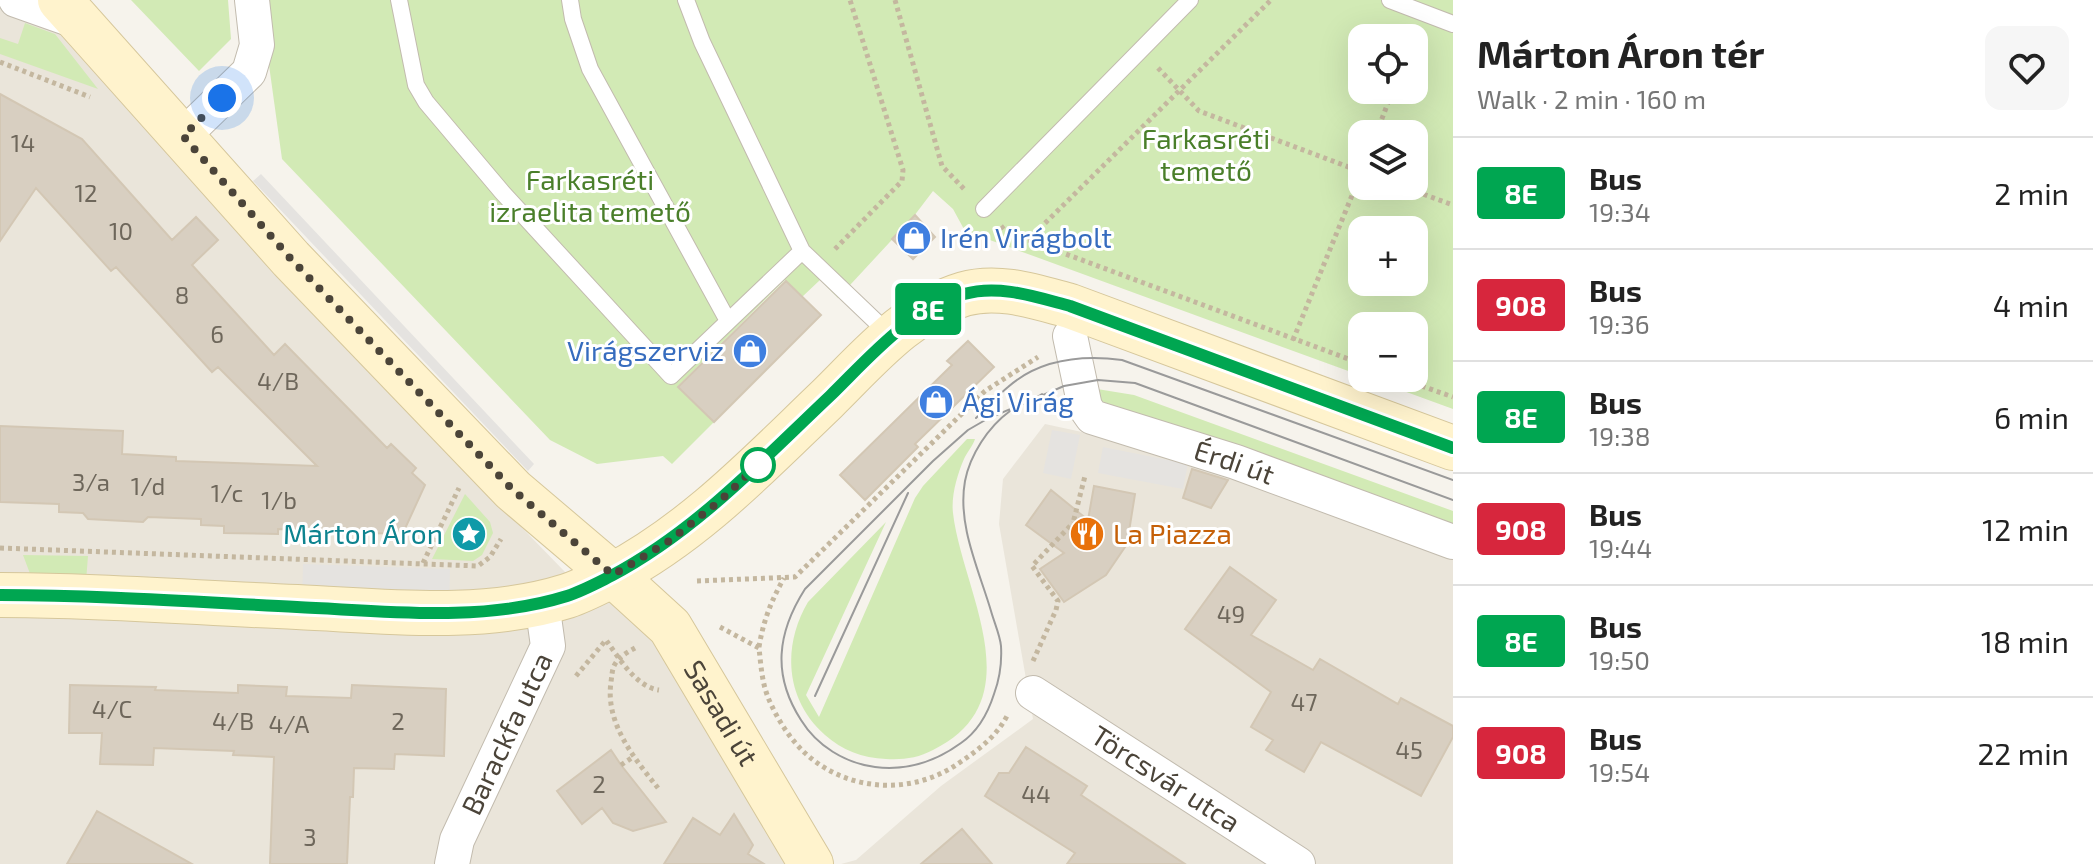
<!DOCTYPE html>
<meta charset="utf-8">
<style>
:root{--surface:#fff;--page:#f6f6f6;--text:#222;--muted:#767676;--line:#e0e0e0}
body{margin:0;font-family:"Exo 2",sans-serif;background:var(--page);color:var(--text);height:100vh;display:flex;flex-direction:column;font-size:30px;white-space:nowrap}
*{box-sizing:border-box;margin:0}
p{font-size:26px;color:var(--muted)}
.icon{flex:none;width:44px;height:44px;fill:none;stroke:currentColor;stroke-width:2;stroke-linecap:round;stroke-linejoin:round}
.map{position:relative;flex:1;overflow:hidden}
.sheet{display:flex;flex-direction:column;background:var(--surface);width:640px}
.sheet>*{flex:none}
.badge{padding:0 16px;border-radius:6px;font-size:28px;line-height:52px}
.controls{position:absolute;left:1348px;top:24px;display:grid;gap:16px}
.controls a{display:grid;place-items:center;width:80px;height:80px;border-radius:16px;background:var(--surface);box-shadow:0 8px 32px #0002;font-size:40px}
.you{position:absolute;width:40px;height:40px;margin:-20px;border:6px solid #fff;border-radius:50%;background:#1a73e8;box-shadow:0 0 0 12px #1a73e833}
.map>.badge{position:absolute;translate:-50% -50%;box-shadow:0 0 0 4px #fff}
.round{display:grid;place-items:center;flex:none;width:84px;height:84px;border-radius:16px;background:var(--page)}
.summary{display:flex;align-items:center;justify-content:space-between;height:136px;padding:0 24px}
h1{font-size:38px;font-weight:700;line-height:60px}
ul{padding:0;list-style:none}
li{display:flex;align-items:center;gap:24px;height:112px;padding:0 24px;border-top:2px solid var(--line)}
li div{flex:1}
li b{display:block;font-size:30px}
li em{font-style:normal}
li .badge{min-width:88px;font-weight:700;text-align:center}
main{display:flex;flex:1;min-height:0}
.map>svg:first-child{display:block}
.residential{fill:#eae5da}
.green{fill:#d2eab5;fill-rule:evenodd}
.parking{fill:#e5e3e0}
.building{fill:#d8cfc1;stroke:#d3c7b4;stroke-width:2}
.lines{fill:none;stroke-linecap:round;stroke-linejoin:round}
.lane-casing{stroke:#c2bbae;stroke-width:18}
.street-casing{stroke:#c2bbae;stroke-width:36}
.secondary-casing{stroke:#d6c79b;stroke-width:46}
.path{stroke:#c4b79f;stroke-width:5;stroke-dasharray:4 4;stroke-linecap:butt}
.lane{stroke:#fff;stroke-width:16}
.street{stroke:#fff;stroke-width:34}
.secondary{stroke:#fff3cd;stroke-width:44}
.tram{stroke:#9a9a9a;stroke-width:2}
.line-casing{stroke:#fff;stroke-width:18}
.line{stroke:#00a651;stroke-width:12}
.walk{stroke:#4b4439;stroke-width:8;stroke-dasharray:0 14.4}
.stop-dot{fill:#fff;stroke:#00a651;stroke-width:4}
.labels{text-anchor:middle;stroke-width:6;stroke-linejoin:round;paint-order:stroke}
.number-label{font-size:24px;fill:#6e675b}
.park-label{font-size:28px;fill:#4a7f2a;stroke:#fff}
.shop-label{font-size:28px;fill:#366cbe;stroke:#fff;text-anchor:start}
.street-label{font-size:28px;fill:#4b4439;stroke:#fff}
.culture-label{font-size:28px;fill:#0d838f;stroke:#fff;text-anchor:end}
.food-label{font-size:28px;fill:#c56008;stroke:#fff;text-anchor:start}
</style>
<main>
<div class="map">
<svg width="1453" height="864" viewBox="0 0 1453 864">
<rect width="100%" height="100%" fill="#f6f3ec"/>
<path class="residential" d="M0,0H60L269,267L565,572L646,625L788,864H0Z
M1045,424L1165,450L1453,556V864H841L856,860L941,786L1033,719L999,524L1003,479Z"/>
<path class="green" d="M131,0H228L231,39L199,71Z
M260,0H1453V409L1368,378H1414V326H1362V376L965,231L953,209L933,191L914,216L838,298L820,280L802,297L785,280L678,386L714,422L672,464L663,456L597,464L550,440L282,159ZM1362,38H1414V90H1362ZM1362,134H1414V186H1362ZM1362,230H1414V282H1362Z
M25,23L55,34L98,89L0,54V38L18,44Z
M1097,389L1134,395L1453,511V532L1097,405Z
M967,439H975C973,446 967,452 964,459C957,475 951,496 953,513C962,591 1035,700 933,750C918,758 903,760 886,759C862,758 842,750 825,735C785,700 782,646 808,602L886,522L806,695L819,717L915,498L923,486Z
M465,494L490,522L493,533L482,555L473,561L432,559Z
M23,555L88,556L86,581L32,579Z"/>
<path class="parking" d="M261,174L534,464L528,471L253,181Z
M1052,430L1080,435L1071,479L1043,473Z
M1103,447L1188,464L1183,489L1098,473Z
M303,564L450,569L449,613L302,607Z"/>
<path class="building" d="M0,94L82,139L172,240L196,217L218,240L192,265L274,355L285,344L387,448L391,444L416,468L412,473L425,485L403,533L337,534V530L278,529V534L224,533V526L201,525V519L148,517L143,522L88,519L83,513L59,512V504L0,502V426L123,431L122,454L176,457V461L317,466L218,367L212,372L116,267L111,271L36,188L0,241Z
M915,215L935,237L913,259L892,239Z
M786,281L821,315L714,422L678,387Z
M968,341L994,367L915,444L918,447L865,500L840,475L952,365L947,361Z
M1192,469L1228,480L1211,508L1183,498Z
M1094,486L1135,494L1127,544L1106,575L1064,602L1040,569L1064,553L1026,525L1051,490L1088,520Z
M1230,567L1276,600L1251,635L1313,670L1320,659L1398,704L1401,698L1453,726V737L1421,796L1321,742L1304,772L1266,750L1273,740L1251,727L1271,692L1185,629Z
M70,685L156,687L155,690L238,693V685L287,687L286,696L351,698L352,685L446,689L444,756L395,754L394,769L354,768L353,797H350L347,864H270L274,757L233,755L234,751L154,748L153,765L100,764L102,733H69Z
M1026,747L1087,786L1081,795L1185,864H1067L1075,853L985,796L999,773H1009Z
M611,750L621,765L666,822L633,831L613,823L602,808L582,824L557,791Z
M97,811L192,864H67Z
M734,814L753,845L748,854L764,864H664L693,818L720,835Z
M962,829L992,864H921Z"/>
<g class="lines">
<g class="lane-casing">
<path id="lane" d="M399,0L416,85L426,102L502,192L671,376L802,251
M570,0L573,19L590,69L728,321
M686,0L702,42L802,251L890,335
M1390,0L1453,24
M984,209L1190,0"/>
</g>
<g class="street-casing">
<g id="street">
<path d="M16,0L81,23"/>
<path d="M183,136L249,72L257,45L252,0"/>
<path id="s1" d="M1070,336L1085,407L1092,417L1236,462L1453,542"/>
<path id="s2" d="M1033,693L1298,864"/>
<path id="s3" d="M452,864L457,840L548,646L542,603"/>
</g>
</g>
<g class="secondary-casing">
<g id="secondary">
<path id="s4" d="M60,0L291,259L513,490L613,575L670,627L811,864"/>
<path d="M0,595C99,595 198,603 297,607C386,611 481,623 567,596C582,591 597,583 611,576C695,532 759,464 826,400C867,360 907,311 964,294C999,284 1036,297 1070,306L1453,448"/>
</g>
</g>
<path class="path" d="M895,0L942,166L966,191
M0,62L90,97
M1158,68L1199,111L1362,172
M1376,134L1393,90
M1401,186L1453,205
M1001,226L1007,233L1028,240L1362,364
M1028,240L1271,0
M835,249L902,181L903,170L850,0
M1293,340L1362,171
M1399,378L1453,397
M1085,528L1073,523L1085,476
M0,548L478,566L490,557L501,539
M423,563L459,488
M697,581L795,577L985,391L1038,357
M720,627L759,648C761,666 762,685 770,702C778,720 790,739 805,753C847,792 912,796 959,763C978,750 996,737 1007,716
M759,647C763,622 771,601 784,578
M635,648C628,652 620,656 615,664C612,669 612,675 611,682C605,723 634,758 658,788
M1033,661L1056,610L1058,601L1032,566L1073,523
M576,676L606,640C619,658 636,687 659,690
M621,765L633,757"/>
<use href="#lane" class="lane"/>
<use href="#street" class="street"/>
<use href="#secondary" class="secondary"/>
<path class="tram" d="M1042,394C1032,400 1020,405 1010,411C988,427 970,455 965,481C957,525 979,570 991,611C994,622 1000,635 1001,646C1002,663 1000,678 994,694C988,713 977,732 961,743C935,762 907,771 875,767C845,763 817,746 801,720C772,675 777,633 805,589L933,461L968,430L987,419L1064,386L1098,380L1135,383L1453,500
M976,418C987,408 997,396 1008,387C1040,359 1083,355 1122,360L1453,480
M815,696L908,493"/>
</g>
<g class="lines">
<g class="line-casing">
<path id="line" d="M0,595C99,595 198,602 297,607C386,611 481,623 567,596C582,591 597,583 611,576C696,531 761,461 830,396C870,357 909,310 964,294C999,284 1036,297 1070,306L1453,448"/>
</g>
<use href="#line" class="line"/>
<path class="walk" d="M222,98L183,136L291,259L513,490L613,575L669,541L721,500L765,458L758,465"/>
</g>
<defs>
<g id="shop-disc" transform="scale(1.8)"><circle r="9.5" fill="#3f7fe0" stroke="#fff"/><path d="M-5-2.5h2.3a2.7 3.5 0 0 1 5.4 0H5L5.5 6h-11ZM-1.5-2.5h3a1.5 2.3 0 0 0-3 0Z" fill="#fff"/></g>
<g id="sight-disc" transform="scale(1.8)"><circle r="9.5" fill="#0f9aa8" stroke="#fff"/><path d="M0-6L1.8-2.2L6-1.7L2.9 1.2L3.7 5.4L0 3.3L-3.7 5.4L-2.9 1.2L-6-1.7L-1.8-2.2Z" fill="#fff"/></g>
<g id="restaurant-disc" transform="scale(1.8)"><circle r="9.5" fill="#e8710a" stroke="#fff"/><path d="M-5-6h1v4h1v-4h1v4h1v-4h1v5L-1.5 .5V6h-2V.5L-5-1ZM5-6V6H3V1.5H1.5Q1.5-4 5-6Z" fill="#fff"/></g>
</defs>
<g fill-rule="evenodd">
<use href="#shop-disc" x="914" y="238"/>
<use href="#shop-disc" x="750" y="351"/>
<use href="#shop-disc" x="936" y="402"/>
<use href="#sight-disc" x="469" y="534"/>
<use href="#restaurant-disc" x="1087" y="534"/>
</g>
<circle class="stop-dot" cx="758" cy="465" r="16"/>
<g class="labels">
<g class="number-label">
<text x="23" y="152">14</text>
<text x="86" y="202">12</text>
<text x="121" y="240">10</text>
<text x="182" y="304">8</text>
<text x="217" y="343">6</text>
<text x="278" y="390">4/B</text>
<text x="91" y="491">3/a</text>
<text x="148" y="495">1/d</text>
<text x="227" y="502">1/c</text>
<text x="279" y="509">1/b</text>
<text x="1231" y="623">49</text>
<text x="1304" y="711">47</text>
<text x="112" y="718">4/C</text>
<text x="233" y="730">4/B</text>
<text x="398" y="730">2</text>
<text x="289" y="733">4/A</text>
<text x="1409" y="759">45</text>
<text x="599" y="793">2</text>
<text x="1036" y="803">44</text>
<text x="310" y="846">3</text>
</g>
<g class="park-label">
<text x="1206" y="149">Farkasréti<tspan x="1206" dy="32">temető</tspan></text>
<text x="590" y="190">Farkasréti<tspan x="590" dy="32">izraelita temető</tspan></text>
</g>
<g class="shop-label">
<text x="940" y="248">Irén Virágbolt</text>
<text x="724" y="361" text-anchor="end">Virágszerviz</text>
<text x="962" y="412">Ági Virág</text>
</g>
<g class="street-label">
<text dy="10" stroke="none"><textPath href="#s1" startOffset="234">Érdi út</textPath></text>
<text dy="10" stroke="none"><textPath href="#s4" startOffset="976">Sasadi út</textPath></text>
<text dy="10" stroke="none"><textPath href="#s3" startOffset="142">Barackfa utca</textPath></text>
<text dy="10" stroke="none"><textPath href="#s2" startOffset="158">Törcsvár utca</textPath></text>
</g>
<g class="culture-label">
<text x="443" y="544">Márton Áron</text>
</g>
<g class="food-label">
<text x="1113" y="544">La Piazza</text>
</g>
</g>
</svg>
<div class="controls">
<a><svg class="icon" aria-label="locate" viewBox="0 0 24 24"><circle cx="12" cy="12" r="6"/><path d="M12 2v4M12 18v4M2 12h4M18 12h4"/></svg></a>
<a><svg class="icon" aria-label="layers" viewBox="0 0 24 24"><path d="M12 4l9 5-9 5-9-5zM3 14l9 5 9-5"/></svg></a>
<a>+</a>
<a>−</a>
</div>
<div class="you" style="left:222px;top:98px"></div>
<b class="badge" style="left:928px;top:309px;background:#00a651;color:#fff">8E</b>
</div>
<section class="sheet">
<div class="summary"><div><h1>Márton Áron tér</h1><p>Walk · 2 min · 160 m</p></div><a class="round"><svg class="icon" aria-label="heart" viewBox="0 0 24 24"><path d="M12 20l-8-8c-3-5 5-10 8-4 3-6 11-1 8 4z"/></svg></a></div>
<ul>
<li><span class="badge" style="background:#00a651;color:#fff">8E</span><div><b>Bus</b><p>19:34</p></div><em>2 min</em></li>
<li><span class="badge" style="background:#d7263d;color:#fff">908</span><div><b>Bus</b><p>19:36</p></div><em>4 min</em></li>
<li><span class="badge" style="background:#00a651;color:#fff">8E</span><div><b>Bus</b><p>19:38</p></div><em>6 min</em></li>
<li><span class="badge" style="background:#d7263d;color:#fff">908</span><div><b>Bus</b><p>19:44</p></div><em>12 min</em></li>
<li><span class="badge" style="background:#00a651;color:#fff">8E</span><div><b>Bus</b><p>19:50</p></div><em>18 min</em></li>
<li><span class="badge" style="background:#d7263d;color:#fff">908</span><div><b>Bus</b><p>19:54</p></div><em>22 min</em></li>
</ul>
</section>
</main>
